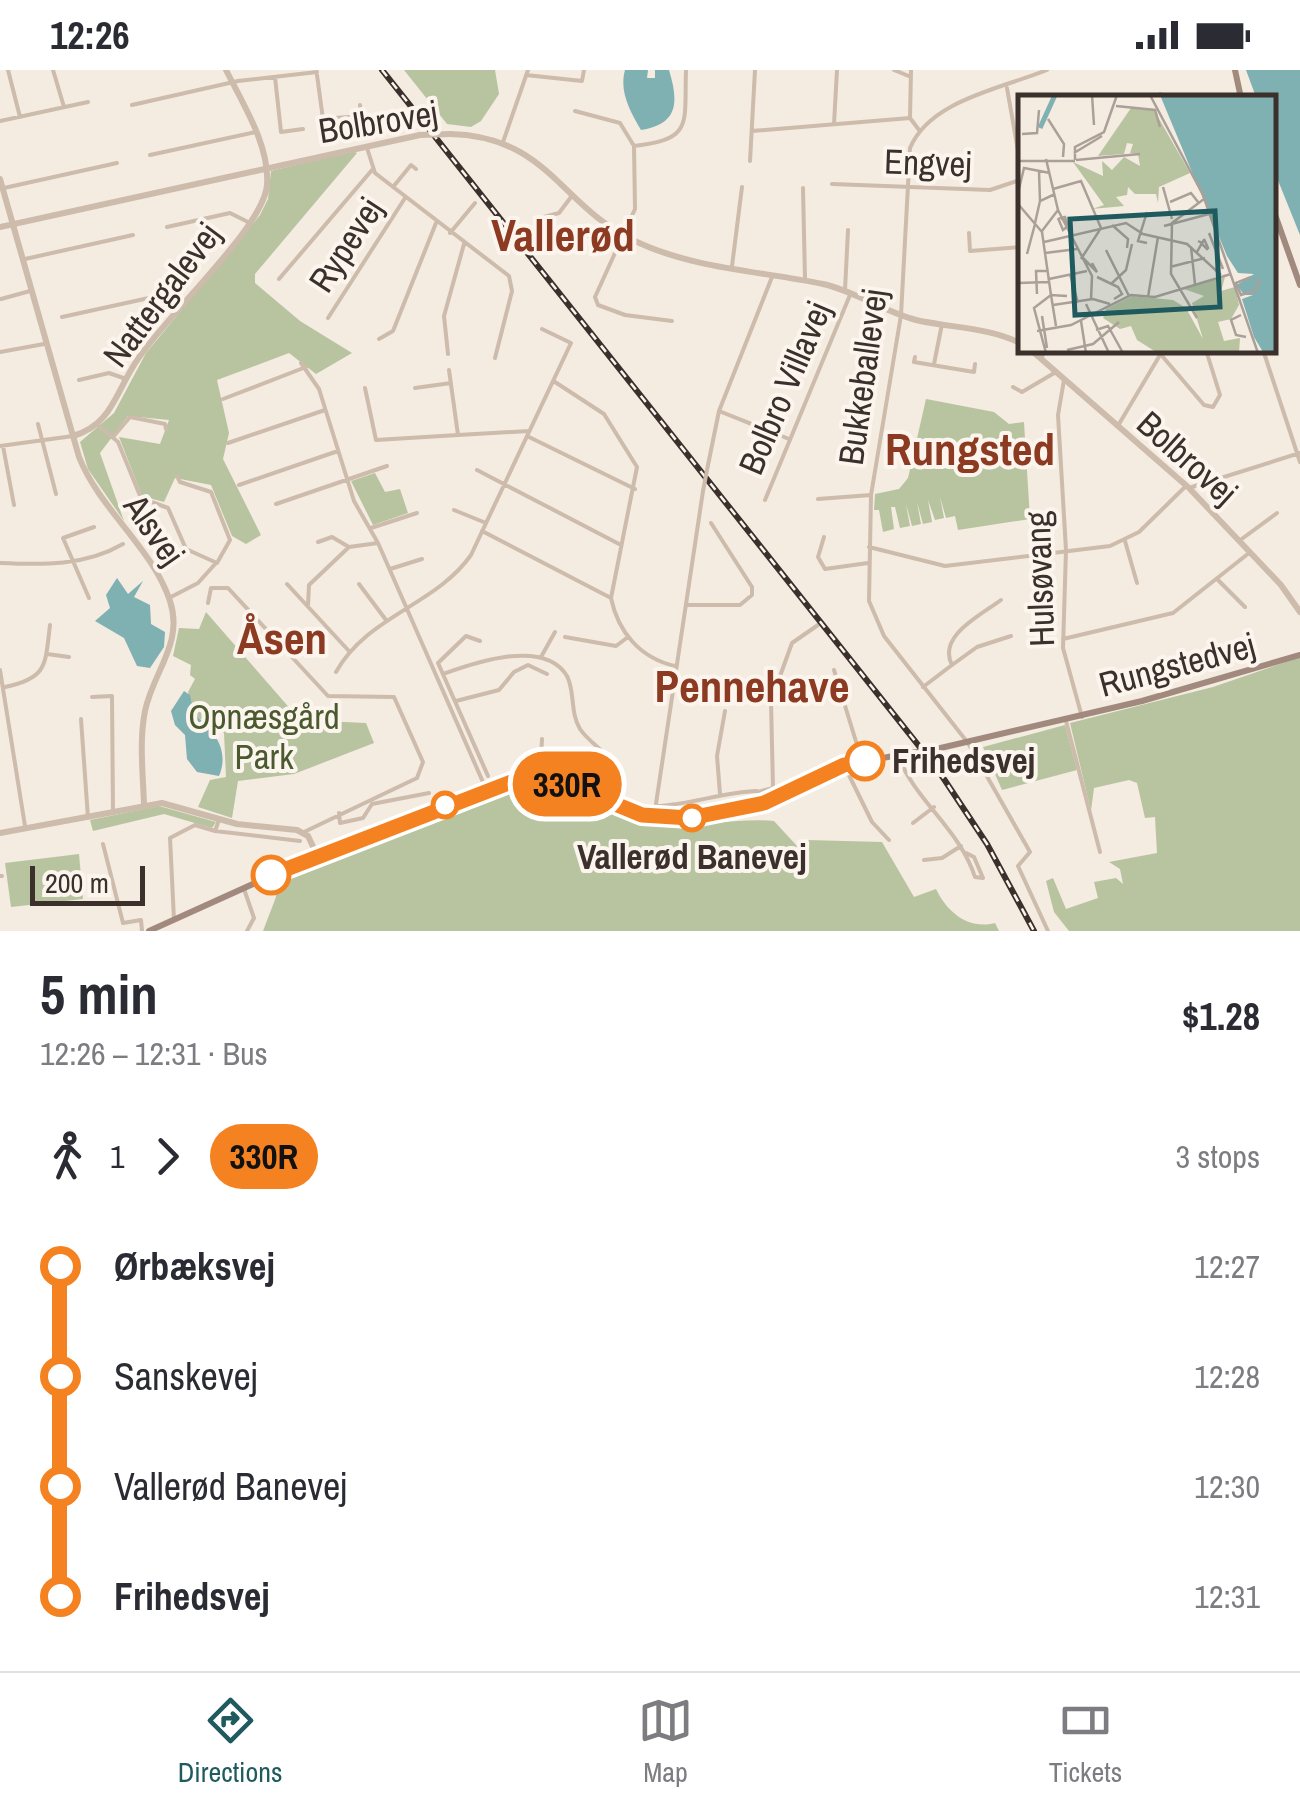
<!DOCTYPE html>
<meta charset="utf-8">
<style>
:root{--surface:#fff;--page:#f7f7f7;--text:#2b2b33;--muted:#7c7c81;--line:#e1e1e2;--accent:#1f5a5e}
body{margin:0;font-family:"Archivo Narrow",sans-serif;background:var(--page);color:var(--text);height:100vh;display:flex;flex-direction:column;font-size:38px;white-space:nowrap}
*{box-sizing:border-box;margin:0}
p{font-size:32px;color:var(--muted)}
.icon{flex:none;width:55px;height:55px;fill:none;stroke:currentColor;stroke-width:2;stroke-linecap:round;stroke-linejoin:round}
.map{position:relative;height:861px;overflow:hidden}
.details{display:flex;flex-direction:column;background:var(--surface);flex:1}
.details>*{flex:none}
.badge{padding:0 20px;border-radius:32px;font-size:35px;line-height:65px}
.scale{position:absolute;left:30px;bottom:25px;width:115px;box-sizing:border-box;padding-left:10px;border:5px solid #3b302b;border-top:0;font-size:28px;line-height:35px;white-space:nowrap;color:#3b302b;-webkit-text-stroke:8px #fbf5ee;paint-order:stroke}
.map>.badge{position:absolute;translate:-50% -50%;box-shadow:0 0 0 5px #fff}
.legs{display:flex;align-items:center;gap:15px;height:110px;padding:0 40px;font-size:32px}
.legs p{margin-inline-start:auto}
.headline{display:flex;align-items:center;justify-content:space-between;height:170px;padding:0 40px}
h1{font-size:55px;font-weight:700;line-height:75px}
ul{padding:0 40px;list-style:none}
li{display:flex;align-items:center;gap:35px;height:110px;font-size:38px}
li i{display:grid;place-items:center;width:15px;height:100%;margin:0 12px;background:currentColor}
li i::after{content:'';width:25px;height:25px;margin:-12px;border:8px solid;border-radius:50%;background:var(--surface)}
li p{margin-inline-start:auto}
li:first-child i{background:linear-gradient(#0000 50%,currentColor 0)}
li:last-child i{background:linear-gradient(currentColor 50%,#0000 0)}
.status{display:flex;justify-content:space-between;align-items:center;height:70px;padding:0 50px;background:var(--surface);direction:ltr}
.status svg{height:28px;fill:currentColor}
.tabs{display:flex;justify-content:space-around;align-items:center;height:140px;border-top:2px solid var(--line);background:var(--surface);font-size:28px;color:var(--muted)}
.tabs a{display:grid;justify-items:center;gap:5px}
.tabs .active{color:var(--accent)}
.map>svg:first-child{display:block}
.green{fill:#b8c4a0}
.water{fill:#7fb0b2}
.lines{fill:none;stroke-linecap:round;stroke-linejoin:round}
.minor{stroke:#cdbbac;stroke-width:4}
.tertiary{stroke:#cdbbac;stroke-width:6}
.secondary{stroke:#a18a7d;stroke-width:6}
.rail-casing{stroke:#3b302b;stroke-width:6}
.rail{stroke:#fbf5ee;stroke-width:2.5;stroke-dasharray:8;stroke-linecap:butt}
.minor-bridge{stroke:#cdbbac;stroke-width:4}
.tertiary-bridge{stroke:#cdbbac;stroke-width:6}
.secondary-bridge{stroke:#a18a7d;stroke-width:6}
.line-1-casing{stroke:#fff;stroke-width:22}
.line-1{stroke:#f58220;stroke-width:15}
.stop-1-dot{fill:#fff;stroke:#f58220;stroke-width:5}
.labels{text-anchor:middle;stroke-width:8;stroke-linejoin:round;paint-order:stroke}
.street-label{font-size:35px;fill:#3b302b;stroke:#fbf5ee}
.park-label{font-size:35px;fill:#4a5a2e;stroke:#fbf5ee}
.stop-label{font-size:35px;font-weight:bold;fill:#3b302b;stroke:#fbf5ee;text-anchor:start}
.district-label{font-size:45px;font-weight:bold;fill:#8c3b22;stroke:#fbf5ee}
.inset-river{fill:none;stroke:#7fb0b2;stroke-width:5}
.inset-road{fill:none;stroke:#aaa098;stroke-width:2.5}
.view{fill:#1f5a5e;fill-opacity:0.15;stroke:#1f5a5e;stroke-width:5}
.inset-edge{fill:none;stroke:#3b302b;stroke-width:5}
</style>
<div class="status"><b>12:26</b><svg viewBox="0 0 49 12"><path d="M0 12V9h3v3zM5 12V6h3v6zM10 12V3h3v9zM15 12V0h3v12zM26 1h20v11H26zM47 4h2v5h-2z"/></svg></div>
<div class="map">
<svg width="1300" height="861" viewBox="0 0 1300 861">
<rect width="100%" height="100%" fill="#f4ebe1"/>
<path class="green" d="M404,0H495L499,24L481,51L471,57L447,54Z
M353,81L357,83L255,204V213L300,251L352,283L316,304L289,283L217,310L229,363L223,389L261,465L246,474L232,466L211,415L175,408L164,432L142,426L119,367L160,374L169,350L128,346L100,383L124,451L88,399L80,372L114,343L146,283L260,145L268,129L271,101Z
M926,329L994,342L1009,354L1024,352L1030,449L958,460L955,446L946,448L940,427L944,448L935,450L928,430L932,452L923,454L917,432L921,454L912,456L906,434L910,456L900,458L895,437H891L894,459L883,462L879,440H874L875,424L899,419L908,408Z
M375,403L385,422L400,419L408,443L373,455L351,411Z
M206,542L300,650L366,653L374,673L294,704L238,711L232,748L198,737L210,710L226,707L224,663L194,645L188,622L195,609L190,605L191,595L173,586L179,558L199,559Z
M1300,587V861H1069L1054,842L1046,811L1053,808L1066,839L1098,828L1094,812L1116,808L1123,814L1120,799L1109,792L1157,783L1155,747L1145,748L1137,713L1129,710L1094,718L1091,741L1070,653L1213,617Z
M1065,655L1077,700L1002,720L983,677Z
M514,716C568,715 593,738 641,751C683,762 730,747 774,751L797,776L807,770L882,772L914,827L936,819C947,842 968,860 995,853L999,861H263L276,827L275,809Z
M159,736L216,752L212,758L164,744L93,761L90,750Z
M79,784L83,829L11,837L5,793Z"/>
<path class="water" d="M625,0H648L647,8H655V0H669C679,33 678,54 641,60C630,41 619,22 625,0Z
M1246,0H1300V165L1273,98L1272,28L1256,27Z
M117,508L128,524L143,511L134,527L150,535L151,554L165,562L164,577L150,598L137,596L124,568L95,551L110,538L106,525Z
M184,621L190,625L194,644C214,660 230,680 219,706L197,702L187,689L185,665L175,655L171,641Z"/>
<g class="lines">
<path class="minor" d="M8,0L20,47
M53,0L64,37
M894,0L911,7
M911,0L910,48L919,60
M1047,0C1003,18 930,30 910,78L901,245L871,425L869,531L884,566L968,673L1030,782L1018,796L1048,861
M317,5L323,49L361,46L360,35
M526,5L582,11L584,0
M275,7L281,62L303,59
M1007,18L1020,92
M1160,24L1162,28
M132,35L238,11L317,2
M575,41L620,53L634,76
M0,51L88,32
M834,54L837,0
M752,61L910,48
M503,72L528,0
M367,78L375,103L509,206L512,221L495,288
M150,85L256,62
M750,91L755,0
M832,114L990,120L1020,110
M393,117L411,95L416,99
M4,118L117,93
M803,118L805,209
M540,148L559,143L571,127
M167,157L230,143L248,152
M450,163L475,133
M969,163L970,181L1020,177
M571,167L606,165L613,158
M25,189L133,165
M732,196L742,117
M279,209L372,100
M845,220L848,160
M1,229L30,221
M62,247L158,226L179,236
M328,248L405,128
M672,251L625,245L598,235L595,227L635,139L634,76C694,69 684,54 686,0
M379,269L393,261L436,153
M1157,280L1204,335L1213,337L1220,325L1206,280
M1263,280L1300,392
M0,282L44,274
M448,284L444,246L464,174
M915,287L914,292L974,302L975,294
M1041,288L1046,280
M301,293L319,319L354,431L378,473L486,719
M934,294L942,254
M449,300L458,365L529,361
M79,310L109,303L126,309
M1064,310L1058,345L1066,480L1063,578L1082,647
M555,312L604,344L637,397L611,528
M1013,317L1022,322L1056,302
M365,318L376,370L458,365
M415,318L451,313
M223,329L306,297
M719,341L789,369
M38,354L56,424
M1119,354L1163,280
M98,355L118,372L141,428L168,438L186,479L217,493L230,470L211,422L180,412L177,406
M527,366L635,419
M113,367L130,347L165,354L166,359
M228,373L325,340
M0,376L73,366
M3,376L14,435
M708,395L719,341L772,207
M477,400L621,475
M239,415L338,381
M1189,418L1300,383
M818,429L871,425
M765,430L850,225
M276,434L387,396
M454,440L486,453
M371,458L417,443
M482,461L611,528C618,562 640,588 675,596
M824,467L818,487L825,499L868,493
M1125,471L1137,513
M1239,471L1277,443
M318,472L332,467L349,477
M869,477L945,496L1110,476L1139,462L1186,416
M0,493C43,495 85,496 123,474
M390,499L422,489
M1218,510L1245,537
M287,514L348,580
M359,514L386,550
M89,528L63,468L94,457
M169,528L198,513L216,493
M208,533L211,518H228L328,626L394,627L423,692L417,708L304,762
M308,535L309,515L349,477L378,473
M686,535H740L752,525V517L711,453
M565,567L616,576L628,567
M1063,569L1173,543L1249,483
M480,571L466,566L438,593L488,706
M47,584L69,587
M541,587L555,562
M952,595L977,577L1011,566
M0,600L25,756
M834,600L862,691
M336,602C367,546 436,535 471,485L571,273L542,259
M443,604C474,593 544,568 567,606C575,621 570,643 580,659C588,671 603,680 613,692L605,730
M5,617C48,608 45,595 50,555
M923,617L952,595C937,566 981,545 1001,530
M92,627L112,626L113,742
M456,631L499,620L514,602L528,595L547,604
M81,649L88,748
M1066,651L1100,782
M898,686C915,730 960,760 975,807L983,808L974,787L966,783
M844,695L872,752L889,770
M540,709L542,669
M758,722L773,718L771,631L792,573L818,555
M720,724L717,686L725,641
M656,736C691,735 721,722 757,721L763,731
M339,743L340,753L363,748L372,734L429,723
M654,747L703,421
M219,750L215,761L300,771
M913,753L934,737
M103,774L123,853L141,850L142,861
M924,790L942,788L961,776
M0,806H2
M244,819L254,848L247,861
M174,850L170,768L195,755L215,761"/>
<path class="tertiary" d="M450,64C549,66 561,138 637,172C695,199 761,201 823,214C855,221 884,242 916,250C951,258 988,257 1020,273
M0,109L79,387C100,440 152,477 170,531C184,573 153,602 145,641C139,671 143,704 144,734
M0,157L420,65
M1031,280L1189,418L1281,515L1300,542
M73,366C108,356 114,329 131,300C157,253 264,159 267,115C270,76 243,34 226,0
M0,763L162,733L237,754L297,760L308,766L317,785"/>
<path class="secondary" d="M1235,0L1241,28
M1272,136L1300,215
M932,680L1142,631L1300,585
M149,861L317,785L503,713L553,711L642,745L690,748L764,733L844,695L910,683"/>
<g class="rail-casing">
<path id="rail" d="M382,0L938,700L987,774L1034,861"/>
</g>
<use href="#rail" class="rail"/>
<path class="minor-bridge" d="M703,421L708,395"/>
<path class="tertiary-bridge" d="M420,65L450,64"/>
<path class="secondary-bridge" d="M910,683L932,680"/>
</g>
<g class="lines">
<g class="line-1-casing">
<path id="line-1" d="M271,805L514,711L564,713L642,745L690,748L764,733L844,695L865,691"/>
</g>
<use href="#line-1" class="line-1"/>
</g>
<g class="stop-1-dot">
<circle cx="865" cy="691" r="18"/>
<circle cx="445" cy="735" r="12"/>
<circle cx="692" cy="748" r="12"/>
<circle cx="271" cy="805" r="18"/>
</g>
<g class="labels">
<g class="street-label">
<text transform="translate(378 52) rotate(-9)" y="12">Bolbrovej</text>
<text transform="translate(928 93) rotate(2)" y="12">Engvej</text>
<text transform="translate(346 175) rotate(-57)" y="12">Rypevej</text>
<text transform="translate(162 225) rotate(-53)" y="12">Nattergalevej</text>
<text transform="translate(863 307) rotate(-82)" y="12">Bukkeballevej</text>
<text transform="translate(785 318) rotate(-67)" y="12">Bolbro Villavej</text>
<text transform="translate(1187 388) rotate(42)" y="12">Bolbrovej</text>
<text transform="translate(154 460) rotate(55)" y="12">Alsvej</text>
<text transform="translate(1040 509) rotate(-92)" y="12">Hulsøvang</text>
<text transform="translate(1177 595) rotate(-15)" y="12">Rungstedvej</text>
</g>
<g class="park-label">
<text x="264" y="659">Opnæsgård<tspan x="264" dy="40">Park</tspan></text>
</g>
<g class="stop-label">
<text x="892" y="703">Frihedsvej</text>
<text x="692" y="799" text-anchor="middle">Vallerød Banevej</text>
</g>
<g class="district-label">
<text x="563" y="181">Vallerød</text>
<text x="970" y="395">Rungsted</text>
<text x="282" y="584">Åsen</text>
<text x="752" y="632">Pennehave</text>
</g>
</g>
<g transform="translate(1018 25)">
<rect width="258" height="258" fill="#f4ebe1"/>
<path d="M113,13L136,15L172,78L141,92L140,108L138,99H117L110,92L109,100L98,102L106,111L74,114L86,110L55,67L85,81L84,66L94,75L106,62L122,71L120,59L112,58L115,49L109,48L106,59L80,61ZM207,182L203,196L217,192L221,210L213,224L200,227L206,246L222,243L221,257H138L119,245L113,231L102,234L85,223L88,214L114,201L155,205L168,213L185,244L174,208L186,201L166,194Z" fill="#b8c4a0"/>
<path d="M142,0H257V257H245L236,242L224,204L235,200H226L219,190L236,179L220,178L209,161Z" fill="#7fb0b2"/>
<path class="inset-river" d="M22,33L37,0"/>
<path class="inset-road" d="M74,0L76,30M132,0L185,100L240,258M98,11L137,15L142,32M30,24L46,49L45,62M4,39L19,38L21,15M56,58L84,41M57,65V52L86,37L99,0M58,65L122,59M0,66H57M21,76L22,106M145,92L154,124M35,94L63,86L83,133M0,98L6,73L32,78M152,107L173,98L180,107M0,109L24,137L33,200L16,213L28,258M40,115L74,181L73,205M40,123L45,135L50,131L47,122L43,123L49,128M17,128L22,106L37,99M94,130L110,144L109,153M146,131L191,119M24,136L40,115L28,64M191,138L205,174M26,147L108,128L125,139L169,149L203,180M129,148L120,146L129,117M173,152L177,189M88,155L111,201M179,157L184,148L186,145V144L190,153L189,154L184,149V148L180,146M27,158L59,154M9,159L17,129M65,163L79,177L74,168M63,164L83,133M152,172L187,163M52,179L60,208M79,182L100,192L104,199L96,204M233,182L218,188L223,200L237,196L241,184M31,184L69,176M0,188L31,187M93,189L108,175L114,149M19,199L18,176H29M130,202L140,142M68,209L91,258M35,210L75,204L92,209M223,220L213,225L218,240L228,242M24,221L29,253M179,223L153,179L154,128L186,104M63,226L68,258M38,231L33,200L49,201M78,235L90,231L105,258M19,236L53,230L113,200L137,202L213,179M49,255L75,249L101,227"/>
<path class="view" d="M197,116L202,212L57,220L52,124Z"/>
<rect width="258" height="258" class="inset-edge"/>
</g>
</svg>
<div class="scale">200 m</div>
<b class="badge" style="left:567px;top:714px;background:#f58220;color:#111">330R</b>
</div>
<section class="details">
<div class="headline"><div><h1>5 min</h1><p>12:26 – 12:31 · Bus</p></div><b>$1.28</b></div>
<div class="legs"><svg class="icon" aria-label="walk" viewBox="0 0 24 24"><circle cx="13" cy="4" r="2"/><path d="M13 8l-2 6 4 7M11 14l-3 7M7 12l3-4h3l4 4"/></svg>1<svg class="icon" aria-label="forward" viewBox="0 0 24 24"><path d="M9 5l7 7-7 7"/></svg><b class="badge" style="background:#f58220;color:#111">330R</b><p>3 stops</p></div>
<ul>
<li><i style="color:#f58220"></i><b>Ørbæksvej</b><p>12:27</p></li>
<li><i style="color:#f58220"></i><span>Sanskevej</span><p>12:28</p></li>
<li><i style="color:#f58220"></i><span>Vallerød Banevej</span><p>12:30</p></li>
<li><i style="color:#f58220"></i><b>Frihedsvej</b><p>12:31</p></li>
</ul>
</section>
<nav class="tabs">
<a class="active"><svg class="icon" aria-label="directions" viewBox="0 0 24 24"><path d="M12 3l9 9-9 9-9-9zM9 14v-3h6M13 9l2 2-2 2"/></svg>Directions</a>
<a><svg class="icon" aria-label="map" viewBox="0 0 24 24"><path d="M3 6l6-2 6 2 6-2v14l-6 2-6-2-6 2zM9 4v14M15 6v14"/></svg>Map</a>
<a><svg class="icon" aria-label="tickets" viewBox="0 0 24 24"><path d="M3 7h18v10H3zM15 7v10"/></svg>Tickets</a>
</nav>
